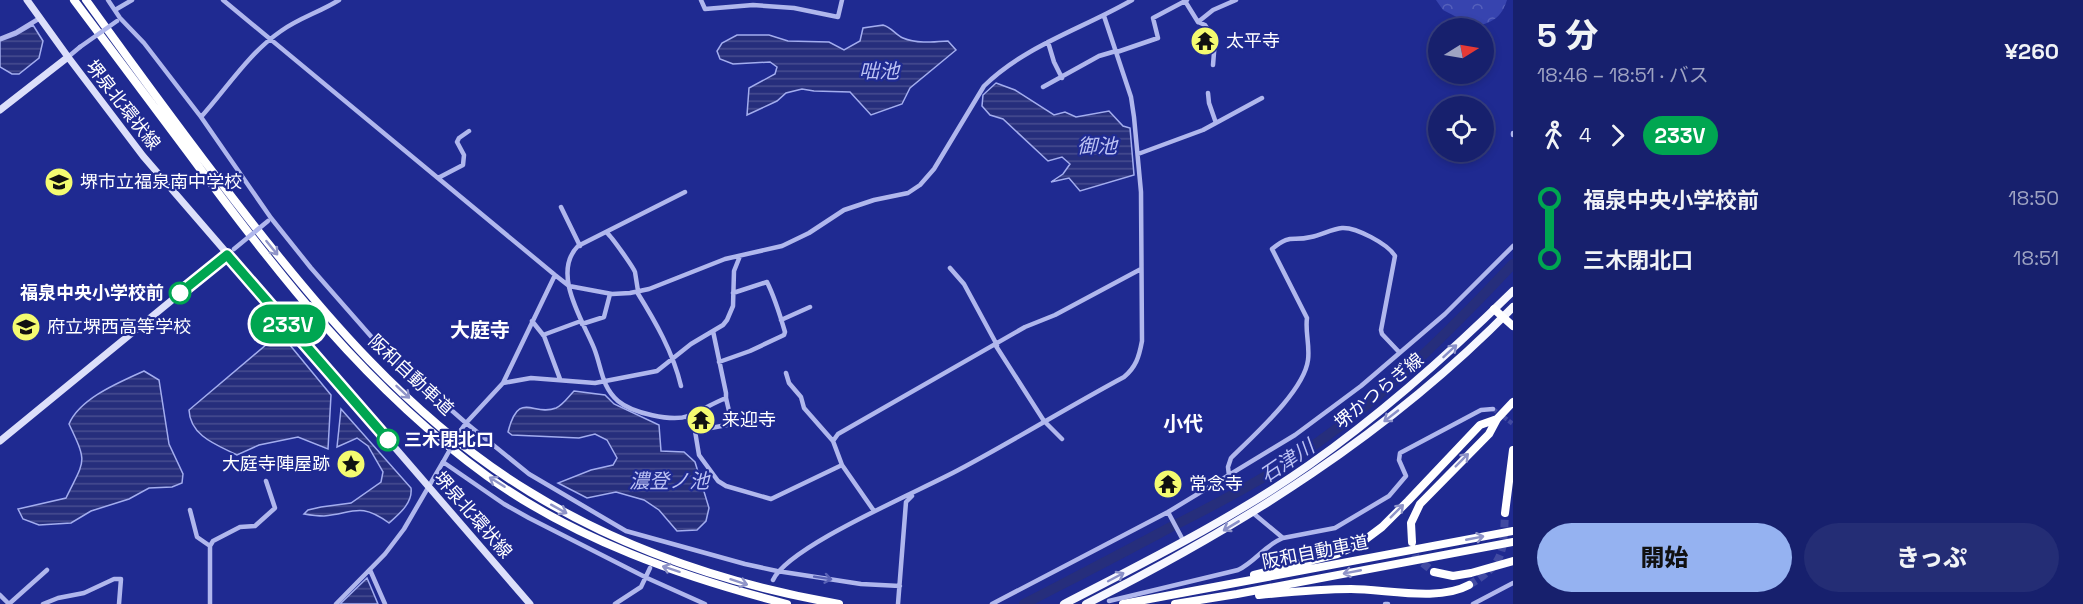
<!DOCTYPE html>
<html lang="ja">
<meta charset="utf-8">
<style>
:root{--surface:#17206d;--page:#242d75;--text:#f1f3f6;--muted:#9ea3c2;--line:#363e80;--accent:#95b2f1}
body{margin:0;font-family:"Space Grotesk","Noto Sans JP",sans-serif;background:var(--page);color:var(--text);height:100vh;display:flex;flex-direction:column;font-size:22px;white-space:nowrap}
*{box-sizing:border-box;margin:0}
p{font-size:20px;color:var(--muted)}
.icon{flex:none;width:33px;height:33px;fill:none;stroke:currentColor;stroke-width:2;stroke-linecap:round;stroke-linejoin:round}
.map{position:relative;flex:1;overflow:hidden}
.side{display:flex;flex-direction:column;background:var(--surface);width:570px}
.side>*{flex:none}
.badge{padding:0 12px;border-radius:20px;font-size:21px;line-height:39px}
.needle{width:39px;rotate:79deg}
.controls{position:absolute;left:1428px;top:18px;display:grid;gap:12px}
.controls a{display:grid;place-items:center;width:66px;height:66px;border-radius:50%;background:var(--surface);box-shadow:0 3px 9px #0003,0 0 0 2px var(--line);font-size:30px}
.map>.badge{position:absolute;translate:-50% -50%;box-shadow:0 0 0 3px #fff}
.legs{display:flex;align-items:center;gap:9px;height:66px;padding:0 24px;font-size:20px}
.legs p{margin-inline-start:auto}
.head{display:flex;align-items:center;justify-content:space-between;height:102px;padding:0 24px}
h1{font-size:33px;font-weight:800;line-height:45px}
.primary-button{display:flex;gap:12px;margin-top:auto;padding:12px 24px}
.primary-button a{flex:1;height:69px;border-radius:36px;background:var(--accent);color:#111;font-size:24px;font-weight:800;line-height:69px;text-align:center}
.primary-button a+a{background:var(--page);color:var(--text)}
ul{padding:0 24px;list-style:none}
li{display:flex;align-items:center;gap:21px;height:60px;font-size:22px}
li i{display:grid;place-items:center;width:9px;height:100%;margin:0 8px;background:currentColor}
li i::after{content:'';width:15px;height:15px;margin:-8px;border:4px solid;border-radius:50%;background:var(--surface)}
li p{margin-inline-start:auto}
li:first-child i{background:linear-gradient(#0000 50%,currentColor 0)}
li:last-child i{background:linear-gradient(currentColor 50%,#0000 0)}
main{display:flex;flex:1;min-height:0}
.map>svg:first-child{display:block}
.forest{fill:url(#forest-crowns)}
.water{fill:url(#water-rules);stroke:#a3adef;stroke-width:1.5}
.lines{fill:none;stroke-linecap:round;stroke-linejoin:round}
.river{stroke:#262e7c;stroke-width:10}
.street-tunnel{stroke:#414aa2;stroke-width:4.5;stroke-dasharray:4.5 2;stroke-linecap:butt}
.highway-tunnel{stroke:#414aa2;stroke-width:8;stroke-dasharray:8 4;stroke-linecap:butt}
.street{stroke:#b0b7ed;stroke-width:4.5}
.secondary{stroke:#dcdffa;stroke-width:7}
.primary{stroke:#f6f7ff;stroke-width:8}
.highway{stroke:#fff;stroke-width:8}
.street-bridge{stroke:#b0b7ed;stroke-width:4.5}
.oneway{stroke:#8f94c8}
.oneway2{stroke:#8a90c8}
.oneway3{stroke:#5962b6}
.line-1-casing{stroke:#fff;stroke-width:14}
.line-1{stroke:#00a651;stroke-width:9}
.stop-1-dot{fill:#fff;stroke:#00a651;stroke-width:3}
.labels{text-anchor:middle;stroke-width:4.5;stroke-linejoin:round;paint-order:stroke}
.poi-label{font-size:18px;fill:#fff;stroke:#1f2a91;text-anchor:start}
.street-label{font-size:18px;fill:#fff;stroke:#1f2a91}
.stop-label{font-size:18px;font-weight:bold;fill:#fff;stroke:#1f2a91;text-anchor:end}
.water-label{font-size:20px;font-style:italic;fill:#bcc2f4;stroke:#1f2a91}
.neighbourhood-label{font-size:20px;font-weight:bold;fill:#fff;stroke:#1f2a91}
</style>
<main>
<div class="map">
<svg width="1513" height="604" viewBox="0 0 1513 604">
<defs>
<pattern id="forest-crowns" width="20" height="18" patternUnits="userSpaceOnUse" patternTransform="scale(1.5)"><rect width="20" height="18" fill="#3744af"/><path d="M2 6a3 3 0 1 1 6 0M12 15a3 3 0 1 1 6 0" fill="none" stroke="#5560bb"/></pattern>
<pattern id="water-rules" width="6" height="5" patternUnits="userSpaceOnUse" patternTransform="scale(1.5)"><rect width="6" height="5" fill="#262e7c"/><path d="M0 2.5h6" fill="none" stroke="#474d90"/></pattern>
</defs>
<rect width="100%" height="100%" fill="#1f2a91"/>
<path class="forest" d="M1436,0H1507C1501,18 1494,21 1476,27L1443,10Z"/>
<path class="water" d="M33,25L43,41L39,58L19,74H12L0,67V41L16,35Z
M883,25C891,27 896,35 903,38C917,44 934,42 948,41L956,50L910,88L902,104L871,115L850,92L814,91L802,89L786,93L777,101L747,115L749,88L775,74L777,67L770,62L733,64L720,59L717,51L722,43L737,35H769L788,41L829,42L844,50L860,41L863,28Z
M996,83L1015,90L1054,115L1065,112L1076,117L1109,111L1123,126L1130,128L1134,175L1080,191L1069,178L1051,182L1063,174L1070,164L1062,157L1048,161L1003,119L990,115L982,106L983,95Z
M280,333L331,395L328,449L298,437L259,445L237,455C217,445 190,436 189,410Z
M144,371L159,380L169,444L183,474L182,483L172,487L149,488L129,499L91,511L71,523L39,525L23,519L18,509L66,498C85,459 88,464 69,424C80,398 120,382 144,371Z
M574,391L605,395L614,404L659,425L661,451L684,452L695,462L709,508L706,521L697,530L677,531L659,510L644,500L616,492L587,498L558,483L591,470L613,465L617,458L607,440L595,434L579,438L512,435L508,432C519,389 533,417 556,408C563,405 569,396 574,391Z
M341,409L411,488C413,503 399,514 389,523C360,502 354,513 324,516C318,516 310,515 304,514L308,510L321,507L351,503L381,482L383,472L368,446L357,438L337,447Z
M367,578L378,604H340Z"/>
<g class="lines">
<path class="river" d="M1024,604C1072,579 1121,554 1169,528C1215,505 1261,481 1304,452C1381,400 1449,332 1513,264"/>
<path class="street-tunnel" d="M1493,409L1513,424"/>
<path class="highway-tunnel" d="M1412,543L1416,558L1434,572
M1469,585C1505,563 1503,553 1505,513"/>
<path class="street" d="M108,0L120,18L144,43L201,117L271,218L311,268L383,350L466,423L529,474L626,531L745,564L777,571L861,584L900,586
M223,0L555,275L569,286L612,294L630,293L649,289L725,259L782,246L809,233L844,210L874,200L908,193L920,185L934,169L984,86C1026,45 1082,29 1132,0
M701,0L705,9L753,5L794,8L838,17L842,0
M1185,1L1198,22L1205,25L1215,40L1213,65
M115,10L132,0
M1198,22L1213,10L1236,0
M0,39L17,32L40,18
M1048,42L1054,62L1062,78
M1117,52L1158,38L1153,18L1187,0
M68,57L80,47
M1043,87L1099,56L1116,51
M1208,93L1209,103L1216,123
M201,117C227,88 249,53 281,31C299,18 320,12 339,0
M1513,133V135
M1138,154L1203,130L1262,98
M438,178L463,165L464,155L457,142L459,138L469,131
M685,192L578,246C551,273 583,321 594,348C602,368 601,386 618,401C632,413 672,422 688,416C701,411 713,403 726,398V393L713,331
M561,207L580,246
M607,233C612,237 633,267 635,272C636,278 637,285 638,291
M950,268L964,284L997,345
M637,292C655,321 673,352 681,386
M781,320L810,307
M532,321L544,336L560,379
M582,324L604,317L610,294
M543,335L581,321
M996,346L1044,421L1062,439
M719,362L750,351L784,335L785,332C780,315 775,298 767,282L733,293
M786,373L789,383L801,397L804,408L833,441L842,465L874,511
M503,383L531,378L595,383L657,371L691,344L723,325L727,320L733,306L734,271L740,256
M687,417L695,431L699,455L718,481L726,486L771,499L842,465
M461,430L466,423L503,383L555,275
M695,431L732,424L726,398
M833,441L838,434L1025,327L1055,315L1141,269
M1229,476L1228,467L1231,458C1254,435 1304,391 1308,360C1310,345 1305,332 1307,318L1272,249C1291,233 1291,242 1311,237C1321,235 1332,229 1342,228C1356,227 1388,244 1395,256L1381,330L1382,334L1399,352
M190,510L197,537L210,546L213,541L240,527L255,526L275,508L266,481
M1168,512L1184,542
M1253,513L1283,538L1335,528L1389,496L1406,476L1399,460L1400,453L1481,410L1493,409
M370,570L385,604
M773,580C789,545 925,489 964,467C1018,438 1070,406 1124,377C1136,367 1139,357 1142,341L1141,192L1134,117L1131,97L1104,16
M0,595L9,604
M1109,601L1238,570C1255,562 1265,545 1283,538
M9,604L47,570
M43,604L58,598L84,593L114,579H121L119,604
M210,604V546
M336,604L385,554L404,529L443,462L504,504L529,518L647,578L705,604
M615,604L641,587L650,568
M898,604L906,502L912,496
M992,604L1168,512L1295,435L1361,386L1445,314L1513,246
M1385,604H1388
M1473,604L1513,583"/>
<path class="secondary" d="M27,0L68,57L143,156L530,604
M0,110L68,57
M0,441L227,255"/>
<path class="primary" d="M1064,604C1147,561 1232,519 1309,465C1383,413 1449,354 1513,291
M1086,604C1242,526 1390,433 1513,307"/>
<path class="highway" d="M74,0C113,52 151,103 190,155C276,272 368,390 487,476C576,540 682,577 787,604
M86,0C135,68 184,135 235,201C319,310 411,420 530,492C624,550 731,585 839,604
M1494,309L1513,326
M1505,513L1513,450
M1412,542L1411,523L1420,504L1489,434L1497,419L1513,402
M1434,572L1453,576L1471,573L1513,561
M1254,575L1337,554L1353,547L1366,539L1382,527L1408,501L1480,425L1497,419
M1259,595C1289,592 1320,589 1351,589C1386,589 1438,602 1469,585
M1123,604L1513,531
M1175,604L1237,594L1513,542"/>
<path class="street-bridge" d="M80,47L117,21
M234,249L268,221
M443,462L461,430"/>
</g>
<defs><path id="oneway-shaft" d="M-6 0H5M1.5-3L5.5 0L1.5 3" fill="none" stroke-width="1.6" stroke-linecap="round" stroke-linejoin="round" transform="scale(1.5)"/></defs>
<g class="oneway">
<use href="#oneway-shaft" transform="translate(272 248) rotate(51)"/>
<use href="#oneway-shaft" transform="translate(403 392) rotate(43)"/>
<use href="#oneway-shaft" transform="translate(1462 460) rotate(-45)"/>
<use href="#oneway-shaft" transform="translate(497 482) rotate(-148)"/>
<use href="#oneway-shaft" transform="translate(559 509) rotate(29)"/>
<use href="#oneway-shaft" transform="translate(1397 511) rotate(-45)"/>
<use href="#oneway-shaft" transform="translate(1475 538) rotate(-11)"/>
<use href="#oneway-shaft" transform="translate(671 569) rotate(-162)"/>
<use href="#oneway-shaft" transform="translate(1352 572) rotate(169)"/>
<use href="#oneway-shaft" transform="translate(739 582) rotate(18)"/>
</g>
<g class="oneway2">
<use href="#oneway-shaft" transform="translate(1450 351) rotate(-43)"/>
<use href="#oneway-shaft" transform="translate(1391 416) rotate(142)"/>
<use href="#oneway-shaft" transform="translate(1231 526) rotate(149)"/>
<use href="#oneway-shaft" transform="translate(1116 577) rotate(-28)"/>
</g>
<use class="oneway3" href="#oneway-shaft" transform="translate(823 578) rotate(9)"/>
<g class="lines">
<g class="line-1-casing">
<path id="line-1" d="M180,293L227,255L388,440"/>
</g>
<use href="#line-1" class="line-1"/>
</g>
<defs>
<g id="temple-disc" transform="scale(1.5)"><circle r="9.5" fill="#f4fb70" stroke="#1f2a91"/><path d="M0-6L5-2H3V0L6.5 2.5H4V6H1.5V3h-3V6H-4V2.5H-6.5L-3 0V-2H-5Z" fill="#111"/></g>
<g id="school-disc" transform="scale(1.5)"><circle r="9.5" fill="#f4fb70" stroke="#1f2a91"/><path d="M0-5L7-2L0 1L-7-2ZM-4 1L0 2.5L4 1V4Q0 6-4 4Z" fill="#111"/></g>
<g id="sight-disc" transform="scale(1.5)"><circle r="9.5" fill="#f4fb70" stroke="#1f2a91"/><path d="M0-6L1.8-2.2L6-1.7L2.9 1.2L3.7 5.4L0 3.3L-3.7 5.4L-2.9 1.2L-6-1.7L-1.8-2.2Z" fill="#111"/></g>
</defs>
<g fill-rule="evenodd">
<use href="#temple-disc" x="1205" y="41"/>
<use href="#school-disc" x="59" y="182"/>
<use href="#school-disc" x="26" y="327"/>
<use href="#temple-disc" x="701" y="420"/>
<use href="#sight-disc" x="351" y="464"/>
<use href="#temple-disc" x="1168" y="484"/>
</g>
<g class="stop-1-dot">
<circle cx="180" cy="293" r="10"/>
<circle cx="388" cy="440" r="10"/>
</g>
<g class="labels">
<g class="poi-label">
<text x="1226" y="47">太平寺</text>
<text x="80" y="188">堺市立福泉南中学校</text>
<text x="47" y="333">府立堺西高等学校</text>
<text x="722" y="426">来迎寺</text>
<text x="330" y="470" text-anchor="end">大庭寺陣屋跡</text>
<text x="1189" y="490">常念寺</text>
</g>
<g class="street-label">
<text transform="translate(123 105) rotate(52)" y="6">堺泉北環状線</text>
<text transform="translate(411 375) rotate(43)" y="6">阪和自動車道</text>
<text transform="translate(1379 391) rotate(-39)" y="6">堺かつらぎ線</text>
<text transform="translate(473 515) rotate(49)" y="6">堺泉北環状線</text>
<text transform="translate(1315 552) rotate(-11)" y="6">阪和自動車道</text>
</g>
<g class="stop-label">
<text x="164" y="299">福泉中央小学校前</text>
<text x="404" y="446" text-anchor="start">三木閉北口</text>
</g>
<g class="water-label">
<text x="879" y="78">咄池</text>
<text x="1097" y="153">御池</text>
<text transform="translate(1287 461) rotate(-34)" y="7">石津川</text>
<text x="669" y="488">濃登ノ池</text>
</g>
<g class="neighbourhood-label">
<text x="480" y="337">大庭寺</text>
<text x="1183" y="431">小代</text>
</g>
</g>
</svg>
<div class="controls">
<a><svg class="needle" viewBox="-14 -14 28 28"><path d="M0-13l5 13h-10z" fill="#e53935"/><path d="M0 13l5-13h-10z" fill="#9ea3c2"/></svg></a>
<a><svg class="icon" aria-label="locate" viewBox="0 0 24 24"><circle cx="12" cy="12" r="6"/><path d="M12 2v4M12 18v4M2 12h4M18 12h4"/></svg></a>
</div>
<b class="badge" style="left:288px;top:324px;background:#00a651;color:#fff">233V</b>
</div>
<section class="side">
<div class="head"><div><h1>5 分</h1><p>18:46 – 18:51 · バス</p></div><b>¥260</b></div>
<div class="legs"><svg class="icon" aria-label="walk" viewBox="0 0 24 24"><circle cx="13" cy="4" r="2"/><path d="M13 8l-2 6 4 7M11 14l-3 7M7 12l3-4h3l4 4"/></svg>4<svg class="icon" aria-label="forward" viewBox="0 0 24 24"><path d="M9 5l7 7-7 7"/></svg><b class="badge" style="background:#00a651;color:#fff">233V</b></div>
<ul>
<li><i style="color:#00a651"></i><b>福泉中央小学校前</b><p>18:50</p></li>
<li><i style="color:#00a651"></i><b>三木閉北口</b><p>18:51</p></li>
</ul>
<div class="primary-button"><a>開始</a><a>きっぷ</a></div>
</section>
</main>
